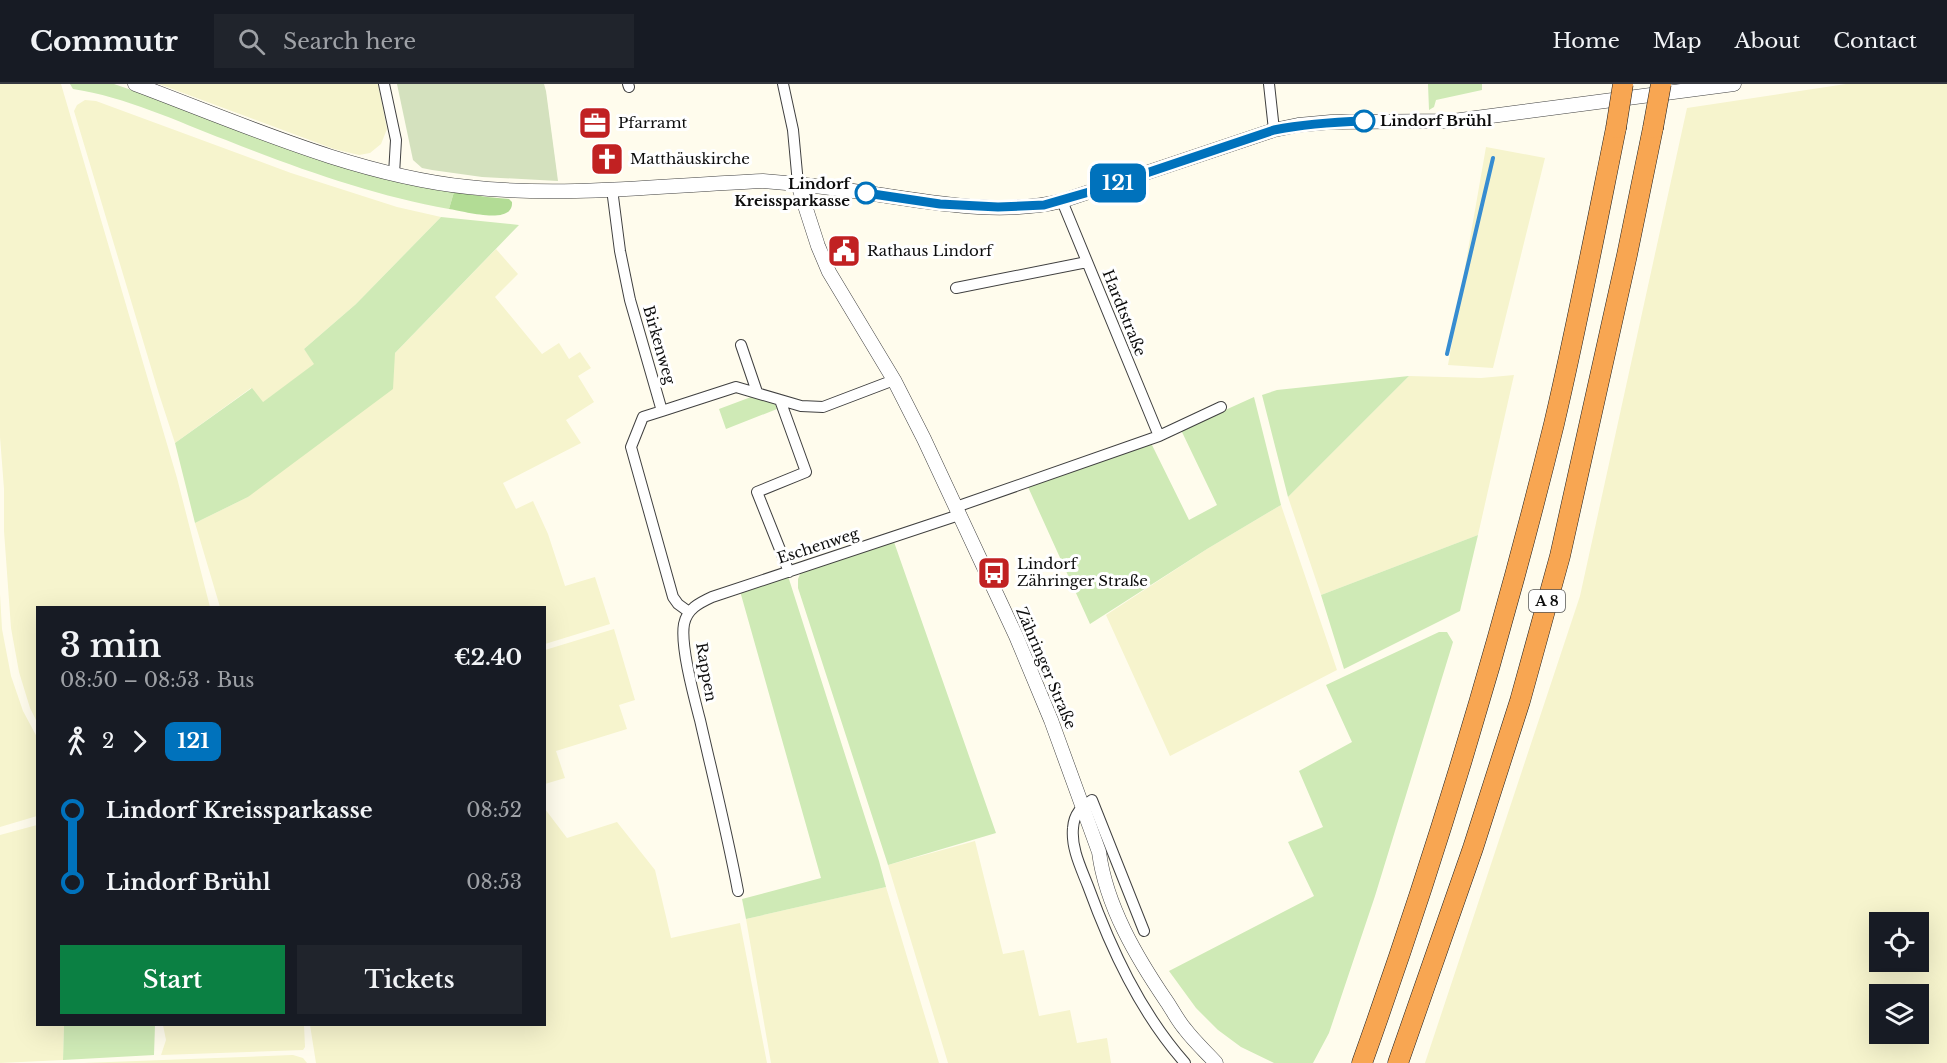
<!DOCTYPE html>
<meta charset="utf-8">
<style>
:root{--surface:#171b24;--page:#20242c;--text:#f1f3f6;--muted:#9ea1a6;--line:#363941;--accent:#0b8043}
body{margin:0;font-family:"Libre Baskerville",serif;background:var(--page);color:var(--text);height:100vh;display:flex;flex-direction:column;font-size:22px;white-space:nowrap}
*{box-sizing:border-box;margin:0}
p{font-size:20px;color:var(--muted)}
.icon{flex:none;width:33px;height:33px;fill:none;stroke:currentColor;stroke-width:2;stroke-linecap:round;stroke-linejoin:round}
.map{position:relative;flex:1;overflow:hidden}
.panel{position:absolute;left:36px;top:522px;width:510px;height:420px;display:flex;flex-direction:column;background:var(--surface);border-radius:0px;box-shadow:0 6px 24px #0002}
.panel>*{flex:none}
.badge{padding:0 12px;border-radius:9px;font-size:21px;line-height:39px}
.tools{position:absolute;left:1869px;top:828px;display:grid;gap:12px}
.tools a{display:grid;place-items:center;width:60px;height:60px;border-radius:0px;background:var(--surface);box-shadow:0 6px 24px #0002;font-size:30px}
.map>.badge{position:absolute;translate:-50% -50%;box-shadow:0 0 0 3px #fff}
.legs{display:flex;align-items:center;gap:9px;height:66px;padding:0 24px;font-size:20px}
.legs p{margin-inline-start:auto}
.overview{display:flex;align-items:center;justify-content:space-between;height:102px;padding:0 24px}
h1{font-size:33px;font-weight:600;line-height:45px}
.primary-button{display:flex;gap:12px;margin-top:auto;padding:12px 24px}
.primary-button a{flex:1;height:69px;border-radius:0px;background:var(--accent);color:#fff;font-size:24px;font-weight:600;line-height:69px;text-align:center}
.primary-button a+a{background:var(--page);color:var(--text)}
ul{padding:0 24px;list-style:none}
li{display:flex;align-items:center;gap:21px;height:72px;font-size:22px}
li i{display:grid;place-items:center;width:9px;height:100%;margin:0 8px;background:currentColor}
li i::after{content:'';width:15px;height:15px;margin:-8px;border:4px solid;border-radius:50%;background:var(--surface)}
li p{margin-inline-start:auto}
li:first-child i{background:linear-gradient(#0000 50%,currentColor 0)}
li:last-child i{background:linear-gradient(currentColor 50%,#0000 0)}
header{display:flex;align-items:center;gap:36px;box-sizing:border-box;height:84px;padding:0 30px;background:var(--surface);border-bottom:2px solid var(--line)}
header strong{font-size:28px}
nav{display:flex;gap:33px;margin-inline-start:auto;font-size:21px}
.search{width:420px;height:54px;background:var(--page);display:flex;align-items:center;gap:15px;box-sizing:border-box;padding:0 21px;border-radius:0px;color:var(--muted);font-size:22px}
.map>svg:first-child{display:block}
.farmland{fill:#f6f4cd;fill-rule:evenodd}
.green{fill:#cfeab6}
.forest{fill:#b2dc95}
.cemetery{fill:#d4e1be}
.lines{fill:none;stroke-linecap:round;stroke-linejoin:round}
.stream{stroke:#368cd1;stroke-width:4}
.minor-casing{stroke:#404040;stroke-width:12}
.tertiary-casing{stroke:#404040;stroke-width:15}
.motorway-casing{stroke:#1e1e1e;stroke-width:21}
.minor{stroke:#fff;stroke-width:10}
.tertiary{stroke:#fff;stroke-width:14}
.motorway{stroke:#f8a652;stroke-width:20}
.motorway-bridge-casing{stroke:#1e1e1e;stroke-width:21;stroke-linecap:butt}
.motorway-bridge{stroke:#f8a652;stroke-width:20}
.line-1-casing{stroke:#fff;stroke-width:14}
.line-1{stroke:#0072bc;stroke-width:9}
.stop-1-dot{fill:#fff;stroke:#0072bc;stroke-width:3}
.labels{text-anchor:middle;stroke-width:6;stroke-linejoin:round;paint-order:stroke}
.shield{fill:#fff;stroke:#565656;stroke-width:1.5}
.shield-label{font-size:14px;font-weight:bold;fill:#0d0d0d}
.stop-label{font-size:15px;font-weight:bold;fill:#0d0d0d;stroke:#fff;text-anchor:start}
.poi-label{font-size:15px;fill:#0d0d0d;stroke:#fff;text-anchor:start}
.street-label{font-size:15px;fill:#0d0d0d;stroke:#fff}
</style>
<header>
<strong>Commutr</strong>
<div class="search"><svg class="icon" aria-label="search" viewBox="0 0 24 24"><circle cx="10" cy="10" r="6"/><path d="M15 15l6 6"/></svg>Search here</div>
<nav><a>Home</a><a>Map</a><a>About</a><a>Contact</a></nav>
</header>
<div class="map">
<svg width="1947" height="979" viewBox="0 0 1947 979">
<rect width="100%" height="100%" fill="#fffced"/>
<path class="farmland" d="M0,0H61L177,394L210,523L38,524L37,638L30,624L19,588L11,544L4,447V405L0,353Z
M159,0H378L387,45L381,60L370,69L359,71L334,65Z
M1846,0H1947V979H1425L1580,512L1687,24ZM1880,838H1918V878H1880ZM1880,910H1918V950H1880Z
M85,16L96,17L291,89L397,123L441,133L356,220L304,265L315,280L262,319L251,304L175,359L159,310L74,27L77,21Z
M1486,63L1545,74L1493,284L1448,281Z
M496,165L518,190L495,213L542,270L559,259L569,275L580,268L591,284L578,292L594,318L566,336L581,359L503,399L516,425L533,417L548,450L565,502L595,493L610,540L545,560L544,524L220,523L195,439L248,413L395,269Z
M1514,291L1478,451L1321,511L1288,413L1409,292L1481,294Z
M1281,421L1337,586L1170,672L1106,531L1207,465Z
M0,510L2,545L11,592L23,627L38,655L37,732L0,743Z
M614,545L635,616L619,621L627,645L556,667L565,694L545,700V566Z
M545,725L567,754L617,738L655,786L671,854L740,839L767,979H316L310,941L544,940Z
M37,741L38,940L64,941L63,976L0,979V751Z
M975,757L1003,870L1024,866L1039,932L1070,926L1077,959L1107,954L1111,979H948L888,781Z
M886,803L939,979H771L746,835Z
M163,941H304L305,963L303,966L161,971L166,956Z
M293,971L303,974L307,979H83Z"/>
<path class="green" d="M70,0H114L396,97L454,108L449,125C375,112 296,84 226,56C176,37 126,13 73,5Z
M1428,0H1482V6L1436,16L1434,23L1429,26Z
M441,133L519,141L395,269L393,305L248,413L195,439L175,359L252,304L263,318L314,280L304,265L356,220Z
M1409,292L1288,413L1262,311L1277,306Z
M751,313L775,319L777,325L726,345L719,325Z
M1254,313L1281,421L1207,465L1090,540L1028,403L1151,359L1189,436L1217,421L1181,346Z
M1478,451L1460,527L1344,585L1321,511Z
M894,458L996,749L888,781L798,504V495L801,488Z
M788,492L879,777L886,803L746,835L742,815L821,794L740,507Z
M1439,548H1447L1453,558L1375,812L1329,949L1313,979H1274L1241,963L1218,946L1196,924L1169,887L1314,812L1288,758L1323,743L1299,687L1352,658L1326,601Z
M64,941H155L154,971L63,976Z"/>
<path class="forest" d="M454,108L487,113L509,115L512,118C514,142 463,127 449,125Z"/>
<path class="cemetery" d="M397,0H544L546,7L558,97L482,93L432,86L422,84L413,76Z"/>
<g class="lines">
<path class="stream" d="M1447,270L1493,74"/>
<g class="minor-casing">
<path id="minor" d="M384,0L396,56L394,90
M628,0L629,3
M783,0L793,46L798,100
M1269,0L1274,46
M612,105L620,167L630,216L662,327L736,303L801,322L823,323L894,296
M1062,117L1159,352
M956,204L1087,178
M741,261L757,308
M780,316L806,388L757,408L789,488
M662,327L643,333L631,363L673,513L678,520L689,528
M956,423L1159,352L1221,323
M738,807C727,749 713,693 700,636C694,613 680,562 684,540C687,525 699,519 712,513L959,431
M1144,847L1092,716C1081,723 1074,730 1073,744C1071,764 1081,784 1088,802C1111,865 1140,928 1185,979"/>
</g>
<g class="tertiary-casing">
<path id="tertiary" d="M135,0C242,40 354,91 468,103C566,114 666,101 763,97C803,100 842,105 881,111C941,120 1003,131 1062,117L1274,46L1298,41L1331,38L1453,37L1734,0
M798,100L818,162L829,188L894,296L924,355L1016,552L1051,636L1099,768C1106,822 1137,874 1167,918C1173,927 1178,937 1185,945C1194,957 1206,968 1216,979"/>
</g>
<g class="motorway-casing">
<path id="motorway" d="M1362,979C1437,769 1501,556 1554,340C1577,242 1596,143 1616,44
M1398,979L1473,764L1520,617L1560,472L1627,171L1653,44"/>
</g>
<use href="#minor" class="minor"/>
<use href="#tertiary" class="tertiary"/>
<use href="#motorway" class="motorway"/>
<g class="motorway-bridge-casing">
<path id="motorway-bridge" d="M1616,44L1623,0
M1653,44L1661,0"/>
</g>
<use href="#motorway-bridge" class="motorway-bridge"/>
</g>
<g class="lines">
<g class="line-1-casing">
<path id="line-1" d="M866,109L940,120L998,123L1044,121L1096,106L1274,46C1304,40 1334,38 1364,37"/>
</g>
<use href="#line-1" class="line-1"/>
</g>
<defs>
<g id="office-square" transform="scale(1.725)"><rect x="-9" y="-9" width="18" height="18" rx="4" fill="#c12122" stroke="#fff"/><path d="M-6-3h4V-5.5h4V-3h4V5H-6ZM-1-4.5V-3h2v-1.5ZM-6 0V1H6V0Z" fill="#fff"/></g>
<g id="church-square" transform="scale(1.725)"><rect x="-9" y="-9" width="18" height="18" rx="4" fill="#c12122" stroke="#fff"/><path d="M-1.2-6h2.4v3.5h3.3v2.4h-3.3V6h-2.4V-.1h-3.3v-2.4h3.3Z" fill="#fff"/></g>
<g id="civic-square" transform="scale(1.725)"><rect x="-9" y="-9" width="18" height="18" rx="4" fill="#c12122" stroke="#fff"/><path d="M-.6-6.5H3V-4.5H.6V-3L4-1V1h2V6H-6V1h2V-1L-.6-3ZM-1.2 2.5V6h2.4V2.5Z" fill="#fff"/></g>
<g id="bus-square" transform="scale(1.725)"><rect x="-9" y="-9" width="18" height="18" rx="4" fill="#c12122" stroke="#fff"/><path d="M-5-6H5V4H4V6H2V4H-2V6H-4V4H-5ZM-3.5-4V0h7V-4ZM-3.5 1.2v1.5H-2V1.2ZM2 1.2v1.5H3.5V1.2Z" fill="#fff"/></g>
</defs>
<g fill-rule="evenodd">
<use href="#office-square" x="595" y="39"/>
<use href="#church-square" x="607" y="75"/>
<use href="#civic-square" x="844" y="167"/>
<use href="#bus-square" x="994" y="489"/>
</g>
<g class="stop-1-dot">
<circle cx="1364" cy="37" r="10"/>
<circle cx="866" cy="109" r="10"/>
</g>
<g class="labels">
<rect class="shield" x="1529" y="506" width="36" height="22" rx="4.5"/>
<g class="shield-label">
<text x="1547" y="522">A 8</text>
</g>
<g class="stop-label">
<text x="1380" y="42">Lindorf Brühl</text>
<text x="850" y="105" text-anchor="end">Lindorf<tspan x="850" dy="17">Kreissparkasse</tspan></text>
</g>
<g class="poi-label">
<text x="618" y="44">Pfarramt</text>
<text x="630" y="80">Matthäuskirche</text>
<text x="867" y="172">Rathaus Lindorf</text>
<text x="1017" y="485">Lindorf<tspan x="1017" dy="17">Zähringer Straße</tspan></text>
</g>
<g class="street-label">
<text transform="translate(1124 229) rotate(68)" y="5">Hardtstraße</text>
<text transform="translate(659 261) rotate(74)" y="5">Birkenweg</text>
<text transform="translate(818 462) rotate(-18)" y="5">Eschenweg</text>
<text transform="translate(1046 584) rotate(67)" y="5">Zähringer Straße</text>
<text transform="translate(706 588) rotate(80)" y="5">Rappen</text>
</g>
</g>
</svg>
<div class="tools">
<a><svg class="icon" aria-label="locate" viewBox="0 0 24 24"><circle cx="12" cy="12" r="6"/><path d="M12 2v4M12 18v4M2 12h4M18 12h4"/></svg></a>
<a><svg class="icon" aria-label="layers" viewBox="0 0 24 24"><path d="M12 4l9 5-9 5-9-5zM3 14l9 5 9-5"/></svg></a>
</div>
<b class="badge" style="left:1118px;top:99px;background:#0072bc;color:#fff">121</b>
<section class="panel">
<div class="overview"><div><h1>3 min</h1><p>08:50 – 08:53 · Bus</p></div><b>€2.40</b></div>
<div class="legs"><svg class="icon" aria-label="walk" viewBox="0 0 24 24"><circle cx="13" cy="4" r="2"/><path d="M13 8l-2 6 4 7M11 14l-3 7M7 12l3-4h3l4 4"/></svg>2<svg class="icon" aria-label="forward" viewBox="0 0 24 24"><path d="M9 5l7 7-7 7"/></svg><b class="badge" style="background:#0072bc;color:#fff">121</b></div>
<ul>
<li><i style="color:#0072bc"></i><b>Lindorf Kreissparkasse</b><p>08:52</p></li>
<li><i style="color:#0072bc"></i><b>Lindorf Brühl</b><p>08:53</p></li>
</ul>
<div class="primary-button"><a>Start</a><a>Tickets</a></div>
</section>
</div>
